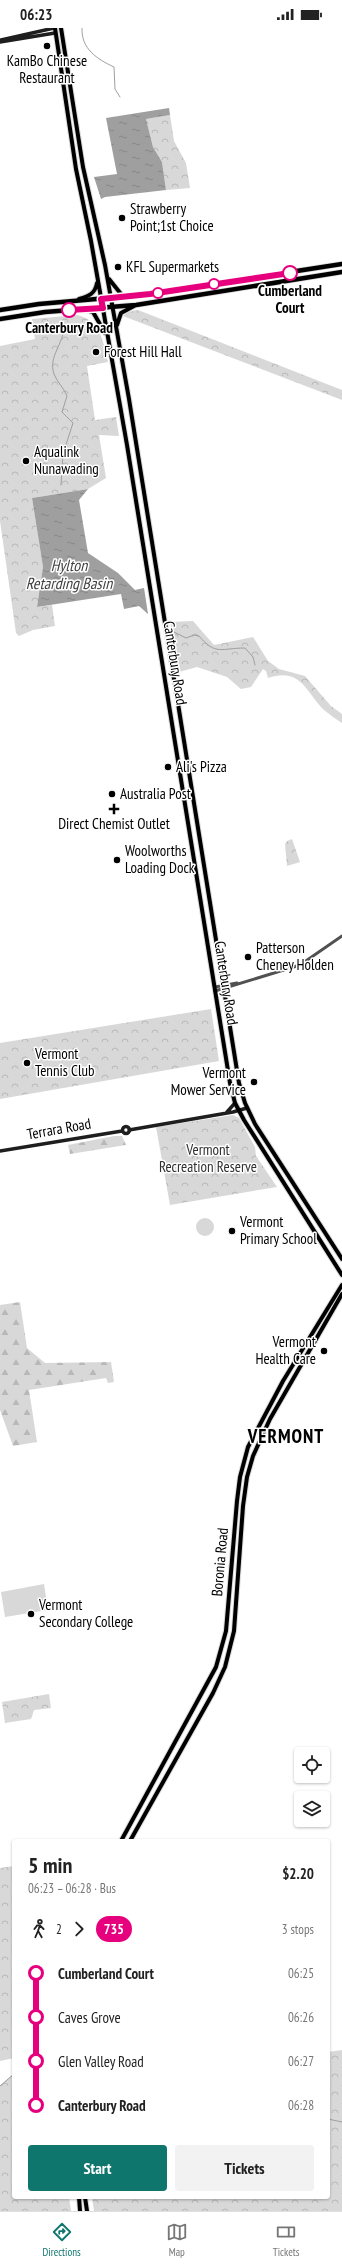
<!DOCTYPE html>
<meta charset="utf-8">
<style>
:root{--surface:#fff;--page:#f2f2f2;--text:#222;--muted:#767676;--line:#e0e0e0;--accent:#0f766e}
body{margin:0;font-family:"PT Sans Narrow",sans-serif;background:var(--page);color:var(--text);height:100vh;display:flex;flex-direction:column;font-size:15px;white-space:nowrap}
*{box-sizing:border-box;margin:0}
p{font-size:13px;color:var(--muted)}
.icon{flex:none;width:22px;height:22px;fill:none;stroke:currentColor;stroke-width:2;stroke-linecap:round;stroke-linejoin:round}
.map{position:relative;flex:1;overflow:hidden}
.panel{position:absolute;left:12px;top:1811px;width:318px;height:360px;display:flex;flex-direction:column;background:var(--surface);border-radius:4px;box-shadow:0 1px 3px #0004}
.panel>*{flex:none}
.badge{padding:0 8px;border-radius:13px;font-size:14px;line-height:26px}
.controls{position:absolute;left:294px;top:1719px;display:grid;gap:8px}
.controls a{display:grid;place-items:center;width:36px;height:36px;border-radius:4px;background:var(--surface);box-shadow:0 1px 3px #0004;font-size:20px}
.map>.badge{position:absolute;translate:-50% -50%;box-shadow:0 0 0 2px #fff}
.legs{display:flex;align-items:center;gap:6px;height:44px;padding:0 16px;font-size:13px}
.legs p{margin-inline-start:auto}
.headline{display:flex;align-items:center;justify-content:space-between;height:68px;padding:0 16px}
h1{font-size:22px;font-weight:600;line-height:30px}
.primary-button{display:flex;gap:8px;margin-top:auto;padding:8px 16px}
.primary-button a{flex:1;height:46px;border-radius:4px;background:var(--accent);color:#fff;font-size:16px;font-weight:600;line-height:46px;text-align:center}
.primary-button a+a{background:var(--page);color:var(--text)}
ul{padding:0 16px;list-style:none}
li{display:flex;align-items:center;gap:14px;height:44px;font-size:15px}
li i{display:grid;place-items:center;width:6px;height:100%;margin:0 5px;background:currentColor}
li i::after{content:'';width:10px;height:10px;margin:-5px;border:3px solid;border-radius:50%;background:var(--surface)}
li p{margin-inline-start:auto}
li:first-child i{background:linear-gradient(#0000 50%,currentColor 0)}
li:last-child i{background:linear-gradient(currentColor 50%,#0000 0)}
.status{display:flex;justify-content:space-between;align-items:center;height:28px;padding:0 20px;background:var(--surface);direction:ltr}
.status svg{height:11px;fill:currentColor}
.menu{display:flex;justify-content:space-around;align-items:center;height:56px;border-top:1px solid var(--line);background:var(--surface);font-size:11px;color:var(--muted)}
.menu a{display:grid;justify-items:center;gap:2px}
.menu .active{color:var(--accent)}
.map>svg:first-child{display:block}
.grass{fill:#d8d8d8}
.forest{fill:url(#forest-firs)}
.park{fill:url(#park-crowns)}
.water{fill:url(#water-ripples)}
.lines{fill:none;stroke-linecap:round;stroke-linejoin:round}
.stream{stroke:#9f9f9f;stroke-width:1}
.primary-casing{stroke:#dbdbdb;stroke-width:6}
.trunk-casing{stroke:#dbdbdb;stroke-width:6}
.tertiary{stroke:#515151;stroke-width:3}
.secondary{stroke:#1e1e1e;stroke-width:3.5}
.primary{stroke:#000;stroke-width:4}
.trunk{stroke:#000;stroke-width:4.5}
.line-1-casing{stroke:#fff;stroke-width:9}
.line-1{stroke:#e6007e;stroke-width:6}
.poi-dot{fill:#000;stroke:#fff;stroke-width:1.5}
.stop-1-dot{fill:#fff;stroke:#e6007e;stroke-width:2}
.labels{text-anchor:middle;stroke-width:3;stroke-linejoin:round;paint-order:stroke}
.poi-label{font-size:15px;fill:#000;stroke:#fff;text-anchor:start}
.stop-label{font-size:15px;font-weight:bold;fill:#000;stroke:#fff}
.street-label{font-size:15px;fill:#000;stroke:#fff}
.park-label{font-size:15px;fill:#2f2f2f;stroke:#fff}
.water-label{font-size:16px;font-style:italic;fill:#404040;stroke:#fff}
.district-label{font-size:19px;font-weight:bold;letter-spacing:1px;fill:#000;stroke:#fff}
</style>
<div class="status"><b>06:23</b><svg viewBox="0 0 49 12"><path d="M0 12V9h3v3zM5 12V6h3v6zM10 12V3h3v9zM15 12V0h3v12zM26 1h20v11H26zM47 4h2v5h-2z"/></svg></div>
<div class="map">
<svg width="342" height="2183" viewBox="0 0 342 2183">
<defs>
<pattern id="forest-firs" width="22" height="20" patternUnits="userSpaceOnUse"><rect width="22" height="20" fill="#d8d8d8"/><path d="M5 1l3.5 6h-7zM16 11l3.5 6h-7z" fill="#b8b8b8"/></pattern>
<pattern id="park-crowns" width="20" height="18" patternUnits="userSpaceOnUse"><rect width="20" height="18" fill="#d8d8d8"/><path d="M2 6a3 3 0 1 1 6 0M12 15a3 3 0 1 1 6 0" fill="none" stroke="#b8b8b8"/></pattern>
<pattern id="water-ripples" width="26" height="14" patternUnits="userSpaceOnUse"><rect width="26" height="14" fill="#9f9f9f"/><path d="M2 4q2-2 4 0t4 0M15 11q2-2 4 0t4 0" fill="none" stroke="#878787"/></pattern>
</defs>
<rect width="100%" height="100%" fill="#fff"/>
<path class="grass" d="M196 1199a9 9 0 1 1 18 0a9 9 0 1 1-18 0Z
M44,1556L48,1582L5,1589L1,1564Z"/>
<path class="forest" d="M114,1108H122L126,1117L70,1126L68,1117Z
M20,1274L27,1320L45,1335L111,1334L114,1354L108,1355L106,1350L29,1362L37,1414L13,1418L0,1382V1277Z"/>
<path class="park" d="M170,87L174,113L186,135L190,160L166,162L162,134L153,119L146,91Z
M138,282L342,362V372L123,288L128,284Z
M77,287C101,292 103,314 108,334L87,338L95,392L116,389L119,408L99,407L106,450L88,461L32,470L43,539L37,579L52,577L55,598L33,602L19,608L16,605L0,493V318L35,311L32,291Z
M193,593L214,617L253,609L268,633L279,641L305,648L331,678L342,686V695C336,691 330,687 324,682C306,665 302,639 268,650L266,643L263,641L251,659L241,661L227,649L197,639L179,644L170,594Z
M292,811L300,834L287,838L285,816L287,813Z
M211,981L219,1033L0,1071V1015Z
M233,1087L239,1090L255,1119L256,1128L277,1159L170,1177L156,1099Z
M49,1666L51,1680L34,1682L31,1691L5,1695L2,1674Z
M14,1838V2030L0,2033V1840Z
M342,2022V2183H94L92,2169H328V2024Z
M14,2045V2169H69L71,2183H0V2058Z"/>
<path class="water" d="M169,80L170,87L146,91L153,119L162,134L166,162L105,169L101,171L94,149L117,146L106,90Z
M88,461L79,472L88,525L118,545L135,562L144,560L148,586L139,578L124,581L121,566L37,579L43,539L32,470Z"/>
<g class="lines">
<path class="stream" d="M82,0C81,21 97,31 114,39L115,61L120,69
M61,457L63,426L73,395L62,384L67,368C64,360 57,354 54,346C48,328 64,316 64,298
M174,604L186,610L194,607L199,608C216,628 221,620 245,620L253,629L255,637
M0,2058L14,2046
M328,2091L342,2094"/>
<g class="primary-casing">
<path id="primary" d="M55,0L76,141L91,213L127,417L230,1055L235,1075L244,1092L342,1247
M61,0L83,139L105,237L129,371L239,1055L245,1075L255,1096L342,1231
M109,251L121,266L126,268
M79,271C89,268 95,266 97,255
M85,282L93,284L105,305
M117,297L121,285L134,278
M121,1813L216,1639L226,1603L237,1473L240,1449L248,1419L283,1353L342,1257
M130,1813L213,1665L225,1639L234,1603L243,1478L247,1449L253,1428L270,1391L342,1266
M79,2169L80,2183
M85,2169L87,2183"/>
</g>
<g class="trunk-casing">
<path id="trunk" d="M0,282L39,276L142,267L342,236
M0,291L45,284L136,277L342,244"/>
</g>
<path class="tertiary" d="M215,959L237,955
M215,963L300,937L342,908"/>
<path class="secondary" d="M1,12L54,0
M0,14L55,5
M227,1084L235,1075
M122.5 1102a3.5 3.5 0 1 1 7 0a3.5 3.5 0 1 1-7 0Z
M129,1102L233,1084L247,1080
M0,1123L122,1103"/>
<use href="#primary" class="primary"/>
<use href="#trunk" class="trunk"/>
</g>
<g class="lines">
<g class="line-1-casing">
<path id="line-1" d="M69,282L103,280L101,271L150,266L290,245"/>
</g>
<use href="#line-1" class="line-1"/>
</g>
<g class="poi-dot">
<circle cx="47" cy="18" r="4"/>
<circle cx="122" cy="190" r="4"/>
<circle cx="118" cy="239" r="4"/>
<circle cx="96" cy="324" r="4"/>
<circle cx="26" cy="433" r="4"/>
<circle cx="168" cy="739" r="4"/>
<circle cx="112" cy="766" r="4"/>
<path d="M112 775h4v4h4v4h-4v4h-4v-4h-4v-4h4z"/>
<circle cx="117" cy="832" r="4"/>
<circle cx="248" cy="929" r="4"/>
<circle cx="27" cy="1035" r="4"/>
<circle cx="254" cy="1054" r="4"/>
<circle cx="232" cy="1203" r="4"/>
<circle cx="324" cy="1323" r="4"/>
<circle cx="31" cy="1586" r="4"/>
</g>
<g class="stop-1-dot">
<circle cx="290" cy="245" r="7"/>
<circle cx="214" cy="256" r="5"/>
<circle cx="158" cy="265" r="5"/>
<circle cx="69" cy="282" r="7"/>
</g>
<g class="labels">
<g class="poi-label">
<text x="47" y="38" text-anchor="middle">KamBo Chinese<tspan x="47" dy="17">Restaurant</tspan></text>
<text x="130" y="186">Strawberry<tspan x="130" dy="17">Point;1st Choice</tspan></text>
<text x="126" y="244">KFL Supermarkets</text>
<text x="104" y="329">Forest Hill Hall</text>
<text x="34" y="429">Aqualink<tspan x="34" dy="17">Nunawading</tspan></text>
<text x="176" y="744">Ali's Pizza</text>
<text x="120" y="771">Australia Post</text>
<text x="114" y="801" text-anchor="middle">Direct Chemist Outlet</text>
<text x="125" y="828">Woolworths<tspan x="125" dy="17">Loading Dock</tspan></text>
<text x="256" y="925">Patterson<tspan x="256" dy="17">Cheney Holden</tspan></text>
<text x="35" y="1031">Vermont<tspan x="35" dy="17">Tennis Club</tspan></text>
<text x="246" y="1050" text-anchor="end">Vermont<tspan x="246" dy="17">Mower Service</tspan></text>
<text x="240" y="1199">Vermont<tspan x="240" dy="17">Primary School</tspan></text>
<text x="316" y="1319" text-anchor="end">Vermont<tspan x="316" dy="17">Health Care</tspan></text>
<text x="39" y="1582">Vermont<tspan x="39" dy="17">Secondary College</tspan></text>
</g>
<g class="stop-label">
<text x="290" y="268">Cumberland<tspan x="290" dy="17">Court</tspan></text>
<text x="69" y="305">Canterbury Road</text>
</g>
<g class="street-label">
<text transform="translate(175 635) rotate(81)" y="5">Canterbury Road</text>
<text transform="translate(226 955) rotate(81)" y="5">Canterbury Road</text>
<text transform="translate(59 1101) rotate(-10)" y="5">Terrara Road</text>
<text transform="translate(220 1534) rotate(-85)" y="5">Boronia Road</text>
</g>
<g class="park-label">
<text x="208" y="1127">Vermont<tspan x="208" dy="17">Recreation Reserve</tspan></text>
</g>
<g class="water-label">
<text x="69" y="543">Hylton<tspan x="69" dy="18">Retarding Basin</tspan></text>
</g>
<g class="district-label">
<text x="286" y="1415">VERMONT</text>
</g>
</g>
</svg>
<div class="controls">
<a><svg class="icon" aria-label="locate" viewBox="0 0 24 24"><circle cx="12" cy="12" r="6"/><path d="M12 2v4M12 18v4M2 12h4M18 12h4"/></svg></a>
<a><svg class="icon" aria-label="layers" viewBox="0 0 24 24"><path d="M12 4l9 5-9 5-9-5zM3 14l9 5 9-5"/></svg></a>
</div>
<section class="panel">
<div class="headline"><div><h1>5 min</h1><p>06:23 – 06:28 · Bus</p></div><b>$2.20</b></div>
<div class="legs"><svg class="icon" aria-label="walk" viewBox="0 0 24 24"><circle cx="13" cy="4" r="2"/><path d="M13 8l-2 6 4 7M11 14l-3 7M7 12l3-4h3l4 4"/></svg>2<svg class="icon" aria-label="forward" viewBox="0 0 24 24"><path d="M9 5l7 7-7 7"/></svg><b class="badge" style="background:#e6007e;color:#fff">735</b><p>3 stops</p></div>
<ul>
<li><i style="color:#e6007e"></i><b>Cumberland Court</b><p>06:25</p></li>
<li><i style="color:#e6007e"></i><span>Caves Grove</span><p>06:26</p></li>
<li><i style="color:#e6007e"></i><span>Glen Valley Road</span><p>06:27</p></li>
<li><i style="color:#e6007e"></i><b>Canterbury Road</b><p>06:28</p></li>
</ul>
<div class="primary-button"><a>Start</a><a>Tickets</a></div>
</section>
</div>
<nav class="menu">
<a class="active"><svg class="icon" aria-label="directions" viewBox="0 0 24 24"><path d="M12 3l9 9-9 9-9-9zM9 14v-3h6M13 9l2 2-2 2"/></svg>Directions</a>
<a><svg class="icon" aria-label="map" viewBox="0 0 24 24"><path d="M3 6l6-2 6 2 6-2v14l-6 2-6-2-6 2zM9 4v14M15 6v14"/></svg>Map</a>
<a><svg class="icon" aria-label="tickets" viewBox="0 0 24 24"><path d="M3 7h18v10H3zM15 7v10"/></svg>Tickets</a>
</nav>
